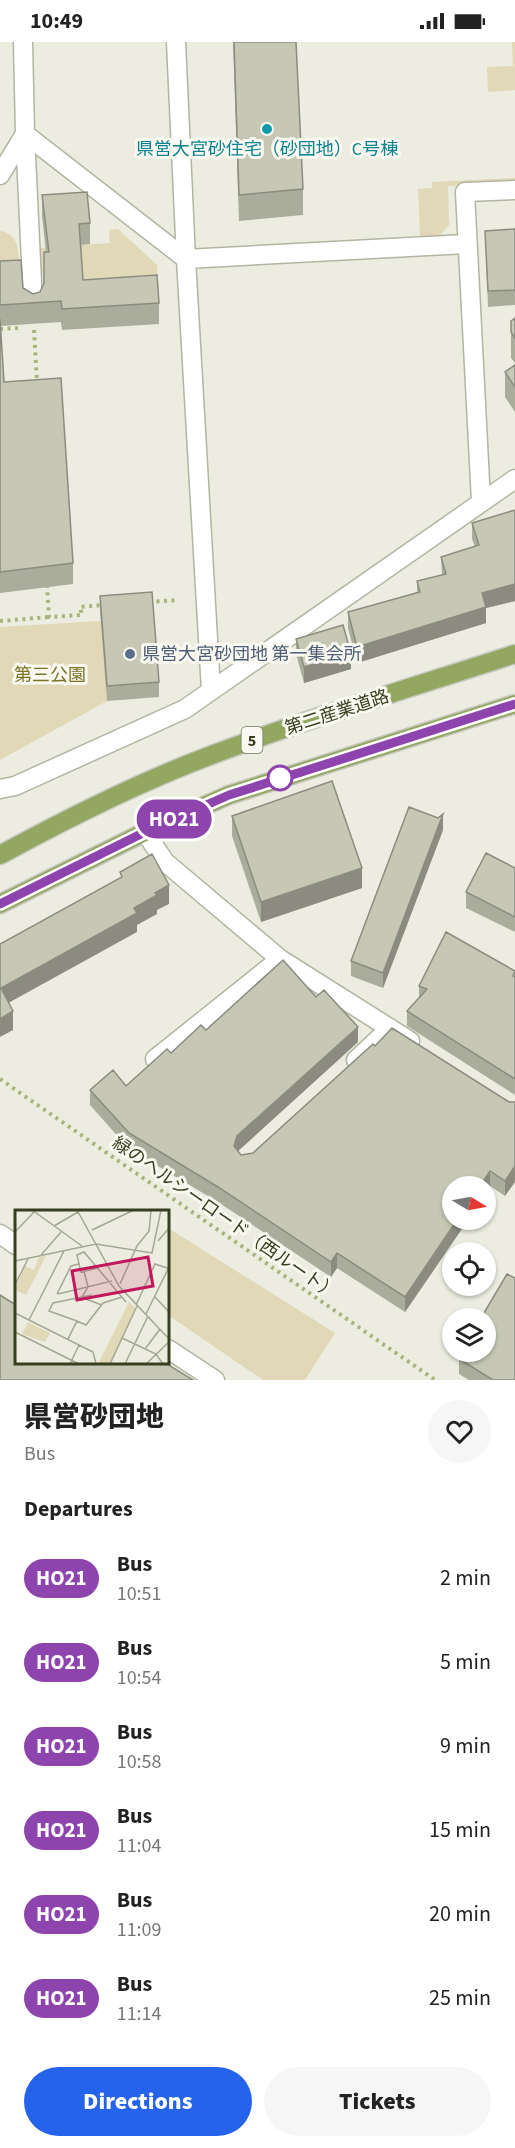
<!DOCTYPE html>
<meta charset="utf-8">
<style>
:root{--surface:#fff;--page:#f6f6f6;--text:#222;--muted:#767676;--accent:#2563eb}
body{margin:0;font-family:"Source Sans 3","Noto Sans JP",sans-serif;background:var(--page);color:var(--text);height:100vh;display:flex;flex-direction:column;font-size:22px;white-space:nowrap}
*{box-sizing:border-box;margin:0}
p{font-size:20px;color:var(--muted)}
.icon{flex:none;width:33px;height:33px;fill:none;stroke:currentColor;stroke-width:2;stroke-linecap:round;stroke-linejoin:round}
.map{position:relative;height:1338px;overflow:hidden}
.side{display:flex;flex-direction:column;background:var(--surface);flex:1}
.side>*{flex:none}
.badge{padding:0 12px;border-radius:20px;font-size:21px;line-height:39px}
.needle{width:39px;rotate:100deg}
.fabs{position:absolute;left:442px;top:1134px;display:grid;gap:12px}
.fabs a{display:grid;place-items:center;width:54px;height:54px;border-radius:50%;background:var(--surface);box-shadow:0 2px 4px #0004;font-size:30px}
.map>.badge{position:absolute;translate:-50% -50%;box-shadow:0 0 0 3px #fff}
h2{padding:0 24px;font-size:22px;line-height:54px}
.round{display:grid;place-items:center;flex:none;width:63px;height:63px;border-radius:32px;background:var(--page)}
.summary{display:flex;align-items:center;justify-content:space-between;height:102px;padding:0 24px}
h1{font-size:28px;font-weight:800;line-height:45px}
.primary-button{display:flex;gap:12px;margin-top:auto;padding:12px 24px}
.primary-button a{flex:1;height:69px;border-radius:36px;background:var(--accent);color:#fff;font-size:24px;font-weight:800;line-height:69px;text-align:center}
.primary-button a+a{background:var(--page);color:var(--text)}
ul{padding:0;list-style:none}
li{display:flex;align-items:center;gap:18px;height:84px;padding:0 24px}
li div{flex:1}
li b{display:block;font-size:22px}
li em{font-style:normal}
li .badge{min-width:66px;font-weight:700;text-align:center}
.status{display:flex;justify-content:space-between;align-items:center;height:42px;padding:0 30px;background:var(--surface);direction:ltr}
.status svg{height:16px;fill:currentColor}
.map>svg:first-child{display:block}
.green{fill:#e0d8b6}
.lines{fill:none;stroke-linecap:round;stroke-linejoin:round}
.minor-casing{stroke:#b2b5a2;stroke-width:21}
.tertiary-casing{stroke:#b2b5a2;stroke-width:21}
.primary-casing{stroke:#c7c9c0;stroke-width:21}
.path{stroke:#a8b47d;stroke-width:4;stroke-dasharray:3 4.5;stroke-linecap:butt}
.minor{stroke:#fff;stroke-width:18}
.tertiary{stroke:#fff;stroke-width:18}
.primary{stroke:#93a760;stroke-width:18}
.wall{fill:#aaac9c}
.shaded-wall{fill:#8b8c7f}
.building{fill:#c6c8b5;stroke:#8b8c7f;stroke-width:1.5}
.line-casing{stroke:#fff;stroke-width:14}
.line{stroke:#8e44ad;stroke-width:9}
.culture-dot{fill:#0f9aa8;stroke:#f9f9f1;stroke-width:2}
.service-dot{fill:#5c6f8a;stroke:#f9f9f1;stroke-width:2}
.stop-dot{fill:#fff;stroke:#8e44ad;stroke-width:3}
.labels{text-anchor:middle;stroke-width:6;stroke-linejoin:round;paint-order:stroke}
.shield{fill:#f9f9f1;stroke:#70775e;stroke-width:1.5}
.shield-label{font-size:16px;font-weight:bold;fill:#363f1f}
.culture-label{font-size:18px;fill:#0d838f;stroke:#f9f9f1}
.service-label{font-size:18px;fill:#4e5e75;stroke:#f9f9f1;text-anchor:start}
.park-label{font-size:18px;fill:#7a7325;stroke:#f9f9f1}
.street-label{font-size:18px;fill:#363f1f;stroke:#f9f9f1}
.inset-road{fill:none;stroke:#a3a793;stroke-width:1.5}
.view{fill:#c2185b;fill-opacity:0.15;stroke:#c2185b;stroke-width:3}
.inset-edge{fill:none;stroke:#363f1f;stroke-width:3}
</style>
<div class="status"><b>10:49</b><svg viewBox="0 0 49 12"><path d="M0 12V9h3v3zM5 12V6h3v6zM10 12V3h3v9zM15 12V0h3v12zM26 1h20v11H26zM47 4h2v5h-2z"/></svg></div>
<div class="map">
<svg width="515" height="1338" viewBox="0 0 515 1338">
<rect width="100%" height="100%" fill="#ecede0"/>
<path class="green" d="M512,0H515V48L488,50L487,25L513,24Z
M515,136V141L448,144L449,183L439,194L420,195L418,147L432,146V140Z
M118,187L157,223L159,253L88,257L82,249L81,230L41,232L39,206L110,201L109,188Z
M0,189C23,192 18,218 19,236L0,237Z
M101,579L107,659L0,718V585Z
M168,1186L335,1291L305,1338H263L168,1273Z"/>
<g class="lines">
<g class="minor-casing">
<path id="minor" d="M176,0L186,217L211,649
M25,92L186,217L466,202
M25,92L33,262
M481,459L465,150L515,148
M0,747L15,744L185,667L515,437
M145,790L165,820L280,917L410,999
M155,1017L280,917
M356,1018L390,986
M0,1192L16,1203
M168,1307L215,1338"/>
</g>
<g class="tertiary-casing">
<path id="tertiary" d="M0,133L25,92L23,0"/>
</g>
<g class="primary-casing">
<path id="primary" d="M0,813C68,776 137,741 209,714C309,676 413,645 515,612
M0,862L145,790L229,753L515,662"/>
</g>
<path class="path" d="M0,287L18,286
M34,288L37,340
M47,543L49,575L82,573L80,565L103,563
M149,560L178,558
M0,579L49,575
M0,1037L435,1338"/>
<use href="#minor" class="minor"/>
<use href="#tertiary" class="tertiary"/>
<use href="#primary" class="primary"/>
</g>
<path class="wall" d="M233,0H296L303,147V173L239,179Z
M42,153L90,181V202L81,203L83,238L159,261V282L62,288L61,280L0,284L4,340L73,521V542L0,551V219L23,246L33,252L40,250L44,241L46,210L42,174Z
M515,187V263L488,265L485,189Z
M515,276V321L511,316V279Z
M515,323V370L505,355V330Z
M515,468V559L486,566V581L357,621L348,586V570L417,550V539L442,533L441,515L475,505L472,497V481Z
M100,554L159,640V655L107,659L100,569Z
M296,597L351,627L304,641L296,612Z
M232,774L362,846L261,880L232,794Z
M443,788L383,946L351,934V919Z
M515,826V890L466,866V850Z
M515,929V1053L407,984V969L419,956V944Z
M316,955L358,1000L238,1109L241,1113L253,1111L375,1004L509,1060L505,1154L490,1144L453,1178H468L405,1270L337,1226L331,1235L218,1160L129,1107L90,1063V1048L126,1044L171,1011L206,988Z
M459,1317L515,1338H469L459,1332Z"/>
<path class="shaded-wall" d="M515,542V559L486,566V581L357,621V605L482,551Z
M351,612V627L304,641V625Z
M443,772V788L383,946V931Z
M362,826V846L261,880V860Z
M169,843V862L157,868V872L137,883V890L1,965V946L134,866L155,851Z
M13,969V988L0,995V977Z
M358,985V1000L237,1110L234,1104L237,1094Z
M515,1124V1140L505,1154V1139Z
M490,1129V1144L486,1150V1144H480Z
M457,1178H468L405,1270V1255Z
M337,1211V1226L331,1235V1220Z"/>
<path class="building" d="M234,0H296L303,147L239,153Z
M87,150L90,181L79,182L83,238L157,233L159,261L62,267L61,259L0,263V219L21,218L23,246L33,252L40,250L44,241V210H49L42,153Z
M515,187V248L488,249L485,189Z
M515,276V296L511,290V279Z
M0,277L4,340L61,336L73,521L0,530Z
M515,323V345L505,330Z
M515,468V542L482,551L486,565L357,605L348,570L420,550L417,539L446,532L441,515L479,503L472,481Z
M152,550L159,640L107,644L100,554Z
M343,583L351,612L304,625L296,597Z
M332,739L362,826L261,860L232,774Z
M409,765L438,776L443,772L383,931L351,919Z
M486,811L515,826V875L466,850Z
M152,812L169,843L155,851L157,853L134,866L137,871L1,946L13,969L0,977V902L122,835L120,830Z
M446,890L515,929L513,934L515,935V1037L407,969L427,947L419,944Z
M283,918L316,955L324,948L358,985L237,1094L234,1104L241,1113L253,1111L373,1002L375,1004L392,986L509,1060H515V1124L505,1139L490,1129L480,1144H453V1178H457L405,1255L337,1211L331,1220L218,1145L129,1091L90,1048L113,1028L126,1044L167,1007L171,1011L201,983L206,988Z
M507,1232L515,1236V1338H493L459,1317L463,1310H486V1276H481Z
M0,1253L16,1263V1322H167L193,1338H0Z"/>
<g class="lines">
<g class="line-casing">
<path id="line" d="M0,862L145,790L229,753L515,662"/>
</g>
<use href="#line" class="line"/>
</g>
<circle class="culture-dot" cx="267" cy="87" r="6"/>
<circle class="service-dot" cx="130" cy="612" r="6"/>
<circle class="stop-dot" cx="280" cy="736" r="12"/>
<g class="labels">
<rect class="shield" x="241.5" y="685" width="21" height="26" rx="4.5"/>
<g class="shield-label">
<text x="252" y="704">5</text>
</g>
<g class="culture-label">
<text x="267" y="113">県営大宮砂住宅（砂団地）C号棟</text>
</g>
<g class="service-label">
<text x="142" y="618">県営大宮砂団地 第一集会所</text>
</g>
<g class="park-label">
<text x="50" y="639">第三公園</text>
</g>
<g class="street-label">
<text transform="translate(337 670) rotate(-18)" y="6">第二産業道路</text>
<text transform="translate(225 1176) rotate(35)" y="6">緑のヘルシーロード（西ルート）</text>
</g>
</g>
<g transform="translate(15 1168)">
<rect width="154" height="154" fill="#ecede0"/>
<path d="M31,46L11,85L0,80L10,56L19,60L24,47ZM114,92L121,99L95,154H83ZM13,112L35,123L30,132L7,124Z" fill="#e0d8b6"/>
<path class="inset-road" d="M17,0L67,36M62,0L104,76L155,130M39,16L63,2M77,20L119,0M0,22L19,2M143,31L155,17M26,45L46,22M0,51L81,34L137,43L146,0M64,54L66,62L83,58M105,74L122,36L134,21L136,0M0,75L13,49M42,84L56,56L64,54L62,45L69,42L111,92M43,84L97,71M67,87L73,77L69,61M140,87L155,103M68,88L87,95M121,95L140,54L155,59M0,103L78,142L81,154M131,104L153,59M14,110L49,41M62,111L34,101L38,93L77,85M0,122L64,154M107,128L141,144L148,154M53,129L62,111L71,115L88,93L107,87M130,139L145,119M55,154L64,135M95,154L122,96M110,154L133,106M131,154L155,131"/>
<path class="view" d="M133,47L138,76L62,90L57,61Z"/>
<rect width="154" height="154" class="inset-edge"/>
</g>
</svg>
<div class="fabs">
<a><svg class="needle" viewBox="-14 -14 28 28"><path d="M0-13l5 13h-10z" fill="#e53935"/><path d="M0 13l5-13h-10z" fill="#767676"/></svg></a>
<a><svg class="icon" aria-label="locate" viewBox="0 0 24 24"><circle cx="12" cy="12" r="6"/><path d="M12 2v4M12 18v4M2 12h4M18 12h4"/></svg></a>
<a><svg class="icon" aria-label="layers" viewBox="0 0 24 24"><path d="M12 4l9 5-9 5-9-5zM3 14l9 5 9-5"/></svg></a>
</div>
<b class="badge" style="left:174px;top:777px;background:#8e44ad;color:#fff">HO21</b>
</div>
<section class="side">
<div class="summary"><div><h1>県営砂団地</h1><p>Bus</p></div><a class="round"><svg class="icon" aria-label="heart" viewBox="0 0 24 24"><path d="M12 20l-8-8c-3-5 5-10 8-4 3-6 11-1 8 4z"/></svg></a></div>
<h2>Departures</h2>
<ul>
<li><span class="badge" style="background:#8e44ad;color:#fff">HO21</span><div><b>Bus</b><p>10:51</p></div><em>2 min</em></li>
<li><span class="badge" style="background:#8e44ad;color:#fff">HO21</span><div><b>Bus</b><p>10:54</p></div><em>5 min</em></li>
<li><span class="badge" style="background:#8e44ad;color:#fff">HO21</span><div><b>Bus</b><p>10:58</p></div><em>9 min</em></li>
<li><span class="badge" style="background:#8e44ad;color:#fff">HO21</span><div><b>Bus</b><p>11:04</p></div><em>15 min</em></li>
<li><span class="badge" style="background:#8e44ad;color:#fff">HO21</span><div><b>Bus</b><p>11:09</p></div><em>20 min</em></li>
<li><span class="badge" style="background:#8e44ad;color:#fff">HO21</span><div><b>Bus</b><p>11:14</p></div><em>25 min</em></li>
</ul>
<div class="primary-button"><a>Directions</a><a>Tickets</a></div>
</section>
